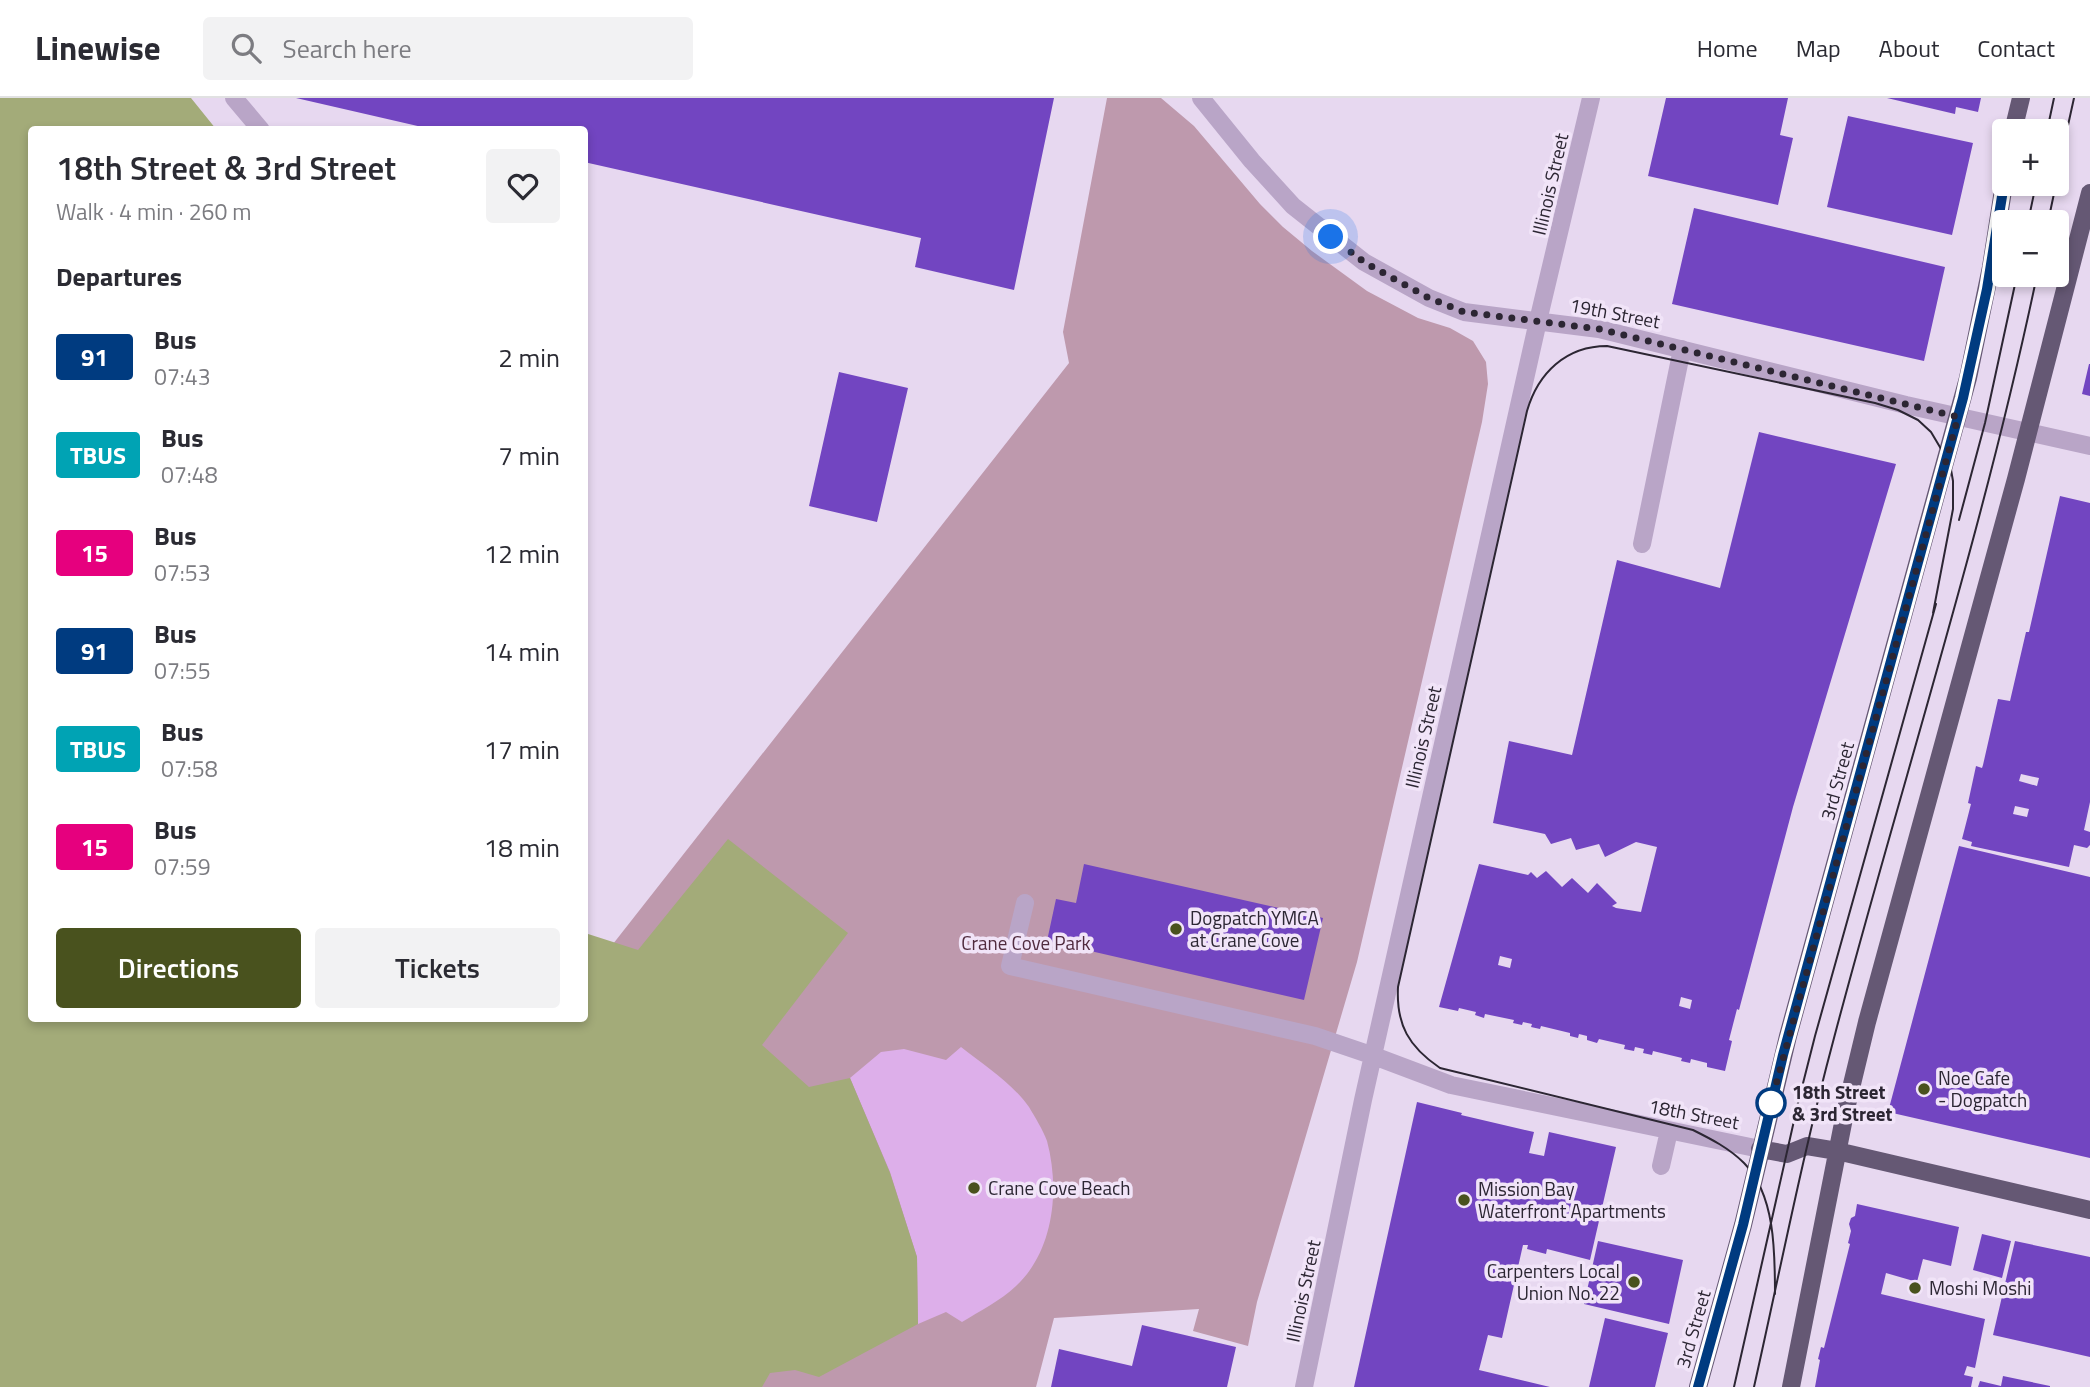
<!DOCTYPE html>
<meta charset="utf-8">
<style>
:root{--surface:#fff;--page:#f2f2f3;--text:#2b2b33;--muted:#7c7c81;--line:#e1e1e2;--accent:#49521e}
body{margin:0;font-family:"Titillium Web",sans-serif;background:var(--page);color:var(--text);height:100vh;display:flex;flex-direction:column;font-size:26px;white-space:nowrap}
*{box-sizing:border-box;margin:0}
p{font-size:23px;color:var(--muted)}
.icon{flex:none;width:38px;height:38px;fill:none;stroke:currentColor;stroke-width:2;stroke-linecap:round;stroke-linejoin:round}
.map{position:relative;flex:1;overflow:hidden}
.side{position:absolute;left:28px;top:28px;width:560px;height:896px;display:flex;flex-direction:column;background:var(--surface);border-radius:7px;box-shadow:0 4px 10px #0003}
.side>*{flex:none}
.badge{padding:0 14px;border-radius:5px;font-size:24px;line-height:46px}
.tools{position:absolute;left:1992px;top:21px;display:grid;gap:14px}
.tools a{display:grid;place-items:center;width:77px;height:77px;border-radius:7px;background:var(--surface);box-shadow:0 4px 10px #0003;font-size:35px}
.you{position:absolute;width:35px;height:35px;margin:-18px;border:5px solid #fff;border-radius:50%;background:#1a73e8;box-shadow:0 0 0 10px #1a73e833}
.map>.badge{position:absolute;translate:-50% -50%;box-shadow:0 0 0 4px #fff}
h2{padding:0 28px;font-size:26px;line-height:63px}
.round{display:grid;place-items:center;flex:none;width:74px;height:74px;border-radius:7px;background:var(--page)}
.head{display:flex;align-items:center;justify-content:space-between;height:119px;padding:0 28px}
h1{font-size:33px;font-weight:600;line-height:52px}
.primary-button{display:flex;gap:14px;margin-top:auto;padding:14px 28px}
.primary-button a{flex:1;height:80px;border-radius:7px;background:var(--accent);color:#fff;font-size:28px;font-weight:600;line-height:80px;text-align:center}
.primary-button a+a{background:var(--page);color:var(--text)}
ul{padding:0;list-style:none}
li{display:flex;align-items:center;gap:21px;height:98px;padding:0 28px}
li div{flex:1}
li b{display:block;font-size:26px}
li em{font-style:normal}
li .badge{min-width:77px;font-weight:700;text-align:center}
header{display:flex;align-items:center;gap:42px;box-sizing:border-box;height:98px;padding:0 35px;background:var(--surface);border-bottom:2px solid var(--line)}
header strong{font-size:33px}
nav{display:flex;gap:38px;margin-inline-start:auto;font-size:24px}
.search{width:490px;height:63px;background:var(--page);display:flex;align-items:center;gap:18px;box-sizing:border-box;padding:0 24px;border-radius:7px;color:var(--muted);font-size:26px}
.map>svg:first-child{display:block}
.green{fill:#be99ad}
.sand{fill:#ddafea}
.water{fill:#a3ab79}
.building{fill:#7245c1;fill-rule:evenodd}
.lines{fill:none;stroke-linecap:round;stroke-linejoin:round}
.minor{stroke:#b9a5c7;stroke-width:18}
.major{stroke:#655874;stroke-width:18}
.tram{stroke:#2c2633;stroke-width:2}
.line-casing{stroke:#fff;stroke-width:16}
.line{stroke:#003b80;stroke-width:10}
.walk{stroke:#2c2633;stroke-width:7;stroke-dasharray:0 12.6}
.poi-dot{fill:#49521e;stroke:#f1e4f8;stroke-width:2.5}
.stop-dot{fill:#fff;stroke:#003b80;stroke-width:3.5}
.labels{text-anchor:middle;stroke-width:7;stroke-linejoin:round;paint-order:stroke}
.street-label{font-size:19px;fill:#2c2633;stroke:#f1e4f8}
.poi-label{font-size:19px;fill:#2c2633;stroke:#f1e4f8;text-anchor:start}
.park-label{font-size:19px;fill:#502b3e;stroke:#f1e4f8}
.stop-label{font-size:19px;font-weight:bold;fill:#2c2633;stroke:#f1e4f8;text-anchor:start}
</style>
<header>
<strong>Linewise</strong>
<div class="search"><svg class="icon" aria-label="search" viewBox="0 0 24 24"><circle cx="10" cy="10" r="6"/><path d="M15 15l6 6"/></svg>Search here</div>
<nav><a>Home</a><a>Map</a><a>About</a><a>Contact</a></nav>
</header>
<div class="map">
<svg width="2090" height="1289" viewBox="0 0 2090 1289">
<rect width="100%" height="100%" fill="#e7d8f0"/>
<path class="green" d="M1107,0H1161L1194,28L1260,106L1283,129L1312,153L1367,193L1418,220L1450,230L1473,243L1486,264L1488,286L1482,324L1357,864L1257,1204L1248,1248L1193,1233L1199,1211L1054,1220L1036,1289H743L602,860L1069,265L1063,234Z"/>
<path class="sand" d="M961,949C984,967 1012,985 1029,1009C1035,1019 1043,1032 1047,1043C1060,1091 1054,1153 1016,1188C1000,1203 980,1213 962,1224L946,1214L918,1226L917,1159L890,1074L850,980L881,954L904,951L946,962Z"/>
<path class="water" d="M0,0H191L216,31L32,32V920H584L585,835L638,852L728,741L848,835L762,947L809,989L850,980L890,1075L917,1159L918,1226L819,1279L795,1272L770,1275L762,1289H0Z"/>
<path class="building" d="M296,0H1054L1014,192L915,169L921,140L584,64V32H435Z
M1666,0H1788L1780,37L1793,40L1778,107L1648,78Z
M1887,0H1981L1978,14L1956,9L1955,16Z
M1848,18L1973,45L1952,137L1827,109Z
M1694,110L1945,169L1924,263L1672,206Z
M2089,266H2090V298L2082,296Z
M839,274L908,290L877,424L809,408Z
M1759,334L1896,366L1793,709L1739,912L1737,911L1729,942L1732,943L1725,973L1707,969V965L1691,961L1690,965L1681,963L1682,960L1653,953L1652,957L1643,955L1644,951L1635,949L1634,953L1624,951L1625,947L1599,941L1597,945L1587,942V938L1579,936L1578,940L1570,938V935L1541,928L1540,931L1531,929L1532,926L1523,924L1522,927L1513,925L1514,922L1485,916L1484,920L1475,917L1476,914L1459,910L1458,913L1439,909L1479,766L1528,777L1531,774L1537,780L1546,773L1562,789L1572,780L1588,795L1597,785L1617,805L1612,808L1616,810L1641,814L1657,749L1636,744L1605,759L1599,746L1576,752L1571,740L1551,746L1545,736L1493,725L1509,643L1572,657L1617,462L1720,490ZM1500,858L1512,861L1510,870L1498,867ZM1681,899L1692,902L1690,911L1679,908Z
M2060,398L2090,405V704L2084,732L2090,734V747L2087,750L2074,747L2069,769L1971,748L1972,744L1962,741L1971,706L1968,705L1976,668L1982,670L1983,667L1998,601L2010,603L2026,534H2029ZM2021,676L2039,680L2037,688L2019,683ZM2015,708L2029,711L2027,719L2013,716Z
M1959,748L2090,779V1060L1888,1014Z
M1084,766L1323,820L1304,902L1047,843L1056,801L1076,805Z
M1417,1004L1462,1015L1461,1017L1534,1034L1529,1055L1544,1058L1549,1034L1616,1049L1590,1162L1547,1151L1546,1156L1527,1151L1528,1147H1523L1502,1240L1488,1237L1479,1272L1550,1289H1354Z
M1857,1106L1959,1129L1951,1168L1923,1161L1917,1184L1886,1175L1881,1196L1985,1221L1975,1270L1967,1268L1964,1277L1973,1279L1971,1289H1815L1820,1262L1818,1261L1821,1249L1824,1250L1850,1146L1848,1145L1851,1133L1849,1126L1851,1120L1855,1118Z
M1982,1136L2011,1143L2002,1180L1973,1172Z
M1598,1143L1683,1162L1669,1226L1584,1206Z
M2015,1143L2090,1159V1259L1993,1237Z
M1605,1220L1668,1235L1655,1289H1589Z
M1142,1227L1236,1249L1227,1289H1051L1059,1251L1132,1268Z
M2003,1278L2050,1288V1289H1978L1980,1283L2001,1288Z"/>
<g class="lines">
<path class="minor" d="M234,0L261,32
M1201,0L1252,63L1293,108L1364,164L1429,200L1464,214L1599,231L1906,307L2090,348
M1642,446L1682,251
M1025,805L1010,868L1315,938L1374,958L1451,987L1760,1051
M1661,1068L1669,1033
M1304,1289L1363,1002L1538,223L1591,0"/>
<path class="major" d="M2013,33L2021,0
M1760,1051L1787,1056L1807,1048L1837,1053L2090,1112
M1698,1289L1743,1127L1788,938L1968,280L1991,169L2004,86
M1791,1289L1845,1015L1867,924L2016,381L2090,95"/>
<path class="tram" d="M2047,33L2054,0
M2056,82L2074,0
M2028,124L2036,86
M2048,124L2056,86
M1959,422L1985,325L2017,177
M1775,1196C1775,1154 1775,1096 1744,1065C1729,1050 1711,1041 1693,1032L1440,970C1409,949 1396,927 1398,889L1527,313C1538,275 1566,248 1607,248L1875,305L1898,312L1918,322L1931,334L1950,366L1953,383V411L1933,515
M1734,1289L1798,1005L1815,938L1936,506
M1754,1289C1780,1173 1803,1055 1834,940C1901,686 1983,435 2037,177"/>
</g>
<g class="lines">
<g class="line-casing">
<path id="line" d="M1698,1289L1743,1127L1783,957L1963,300L1987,191L2004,86"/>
</g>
<use href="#line" class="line"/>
<path class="walk" d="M1331,139L1364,164L1396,182L1429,200L1464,214L1599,231L1958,319L1771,1005"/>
</g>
<g class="poi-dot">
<circle cx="1176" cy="831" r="7"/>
<circle cx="1924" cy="991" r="7"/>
<circle cx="974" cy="1090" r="7"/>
<circle cx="1464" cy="1102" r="7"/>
<circle cx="1634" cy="1184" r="7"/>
<circle cx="1915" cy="1190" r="7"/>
</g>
<circle class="stop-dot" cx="1771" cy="1005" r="14"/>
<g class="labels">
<g class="street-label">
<text transform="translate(1550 86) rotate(-77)" y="7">Illinois Street</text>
<text transform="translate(1615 215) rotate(11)" y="7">19th Street</text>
<text transform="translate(1423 639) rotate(-77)" y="7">Illinois Street</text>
<text transform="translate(1837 683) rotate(-75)" y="7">3rd Street</text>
<text transform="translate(1694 1016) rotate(11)" y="7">18th Street</text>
<text transform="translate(1303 1193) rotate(-78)" y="7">Illinois Street</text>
<text transform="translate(1693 1231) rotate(-74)" y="7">3rd Street</text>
</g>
<g class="poi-label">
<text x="1190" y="827">Dogpatch YMCA<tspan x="1190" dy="22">at Crane Cove</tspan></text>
<text x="1938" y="987">Noe Cafe<tspan x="1938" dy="22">- Dogpatch</tspan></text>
<text x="988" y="1097">Crane Cove Beach</text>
<text x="1478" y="1098">Mission Bay<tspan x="1478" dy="22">Waterfront Apartments</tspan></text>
<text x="1620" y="1180" text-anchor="end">Carpenters Local<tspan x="1620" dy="22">Union No. 22</tspan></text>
<text x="1929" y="1197">Moshi Moshi</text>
</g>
<g class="park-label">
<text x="1026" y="852">Crane Cove Park</text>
</g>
<g class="stop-label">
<text x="1792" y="1001">18th Street<tspan x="1792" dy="22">&amp; 3rd Street</tspan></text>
</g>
</g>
</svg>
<div class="tools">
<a>+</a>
<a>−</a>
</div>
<div class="you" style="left:1331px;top:139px"></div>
<section class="side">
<div class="head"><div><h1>18th Street &amp; 3rd Street</h1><p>Walk · 4 min · 260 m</p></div><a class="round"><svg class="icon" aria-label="heart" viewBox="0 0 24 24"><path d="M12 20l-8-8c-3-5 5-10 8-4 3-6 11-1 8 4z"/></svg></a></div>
<h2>Departures</h2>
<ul>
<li><span class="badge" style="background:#003b80;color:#fff">91</span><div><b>Bus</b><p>07:43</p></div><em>2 min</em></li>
<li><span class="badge" style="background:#00a3b4;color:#fff">TBUS</span><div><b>Bus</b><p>07:48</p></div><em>7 min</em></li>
<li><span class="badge" style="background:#e6007e;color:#fff">15</span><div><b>Bus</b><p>07:53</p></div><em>12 min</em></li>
<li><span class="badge" style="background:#003b80;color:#fff">91</span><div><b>Bus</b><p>07:55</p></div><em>14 min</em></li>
<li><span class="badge" style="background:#00a3b4;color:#fff">TBUS</span><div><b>Bus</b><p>07:58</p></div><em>17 min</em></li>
<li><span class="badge" style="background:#e6007e;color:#fff">15</span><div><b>Bus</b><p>07:59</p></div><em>18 min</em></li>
</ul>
<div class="primary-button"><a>Directions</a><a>Tickets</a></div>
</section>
</div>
